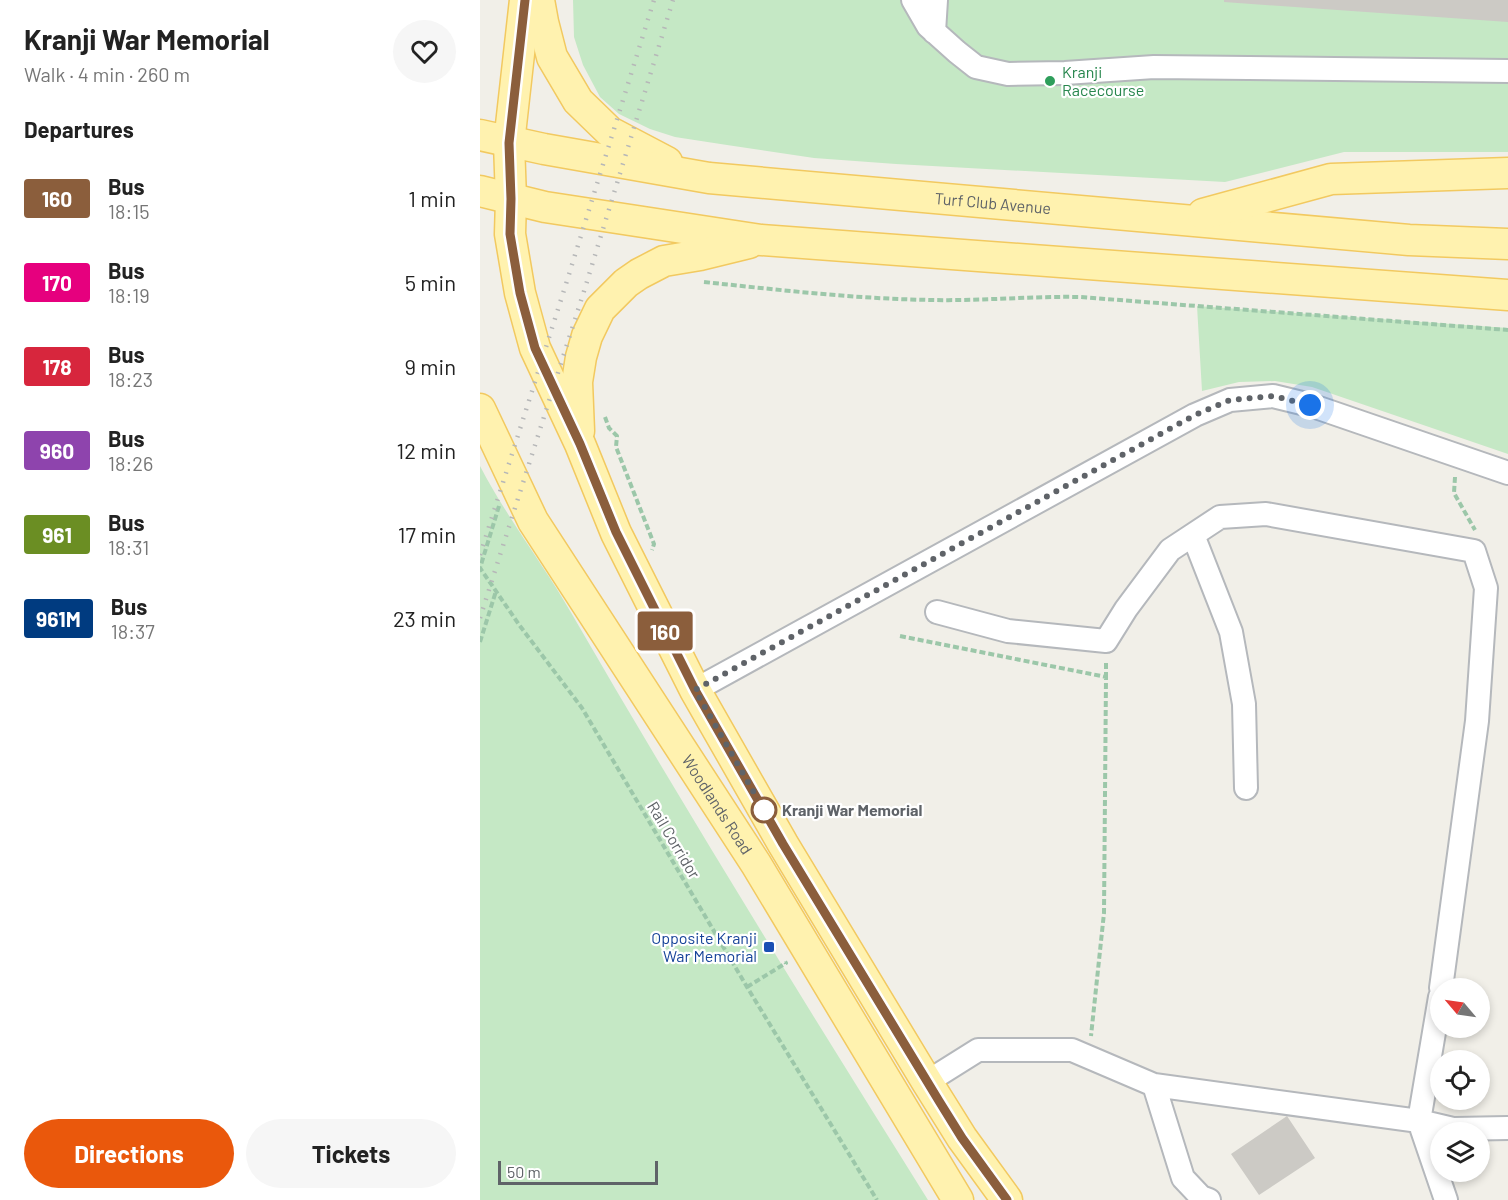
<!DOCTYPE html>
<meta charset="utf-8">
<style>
:root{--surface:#fff;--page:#f6f6f6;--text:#222;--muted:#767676;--accent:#ea580c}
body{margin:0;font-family:Barlow,sans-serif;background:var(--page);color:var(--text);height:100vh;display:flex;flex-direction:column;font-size:22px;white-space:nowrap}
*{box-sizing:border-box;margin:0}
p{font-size:20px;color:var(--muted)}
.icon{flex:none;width:33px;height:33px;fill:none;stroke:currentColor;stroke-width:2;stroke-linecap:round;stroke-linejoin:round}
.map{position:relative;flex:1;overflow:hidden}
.panel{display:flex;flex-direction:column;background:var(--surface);width:480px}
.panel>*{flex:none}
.badge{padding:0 12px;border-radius:4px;font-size:21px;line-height:39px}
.needle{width:39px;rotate:299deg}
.fabs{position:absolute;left:950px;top:978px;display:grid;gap:12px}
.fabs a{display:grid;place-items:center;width:60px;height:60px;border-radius:50%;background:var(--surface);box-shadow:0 3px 9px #0003;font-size:30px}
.scale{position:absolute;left:18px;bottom:15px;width:160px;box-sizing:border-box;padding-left:6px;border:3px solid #5f6368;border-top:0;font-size:16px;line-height:21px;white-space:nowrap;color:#5f6368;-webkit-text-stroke:4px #fff;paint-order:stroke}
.you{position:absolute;width:30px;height:30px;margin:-15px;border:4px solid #fff;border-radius:50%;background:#1a73e8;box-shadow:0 0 0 9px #1a73e833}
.map>.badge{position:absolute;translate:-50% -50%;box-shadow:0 0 0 3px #fff}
h2{padding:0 24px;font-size:22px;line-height:54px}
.round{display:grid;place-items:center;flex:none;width:63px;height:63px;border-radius:32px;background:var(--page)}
.headline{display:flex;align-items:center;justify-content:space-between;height:102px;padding:0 24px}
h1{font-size:28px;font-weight:700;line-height:45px}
.button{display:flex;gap:12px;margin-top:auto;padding:12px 24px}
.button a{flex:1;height:69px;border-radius:36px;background:var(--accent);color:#fff;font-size:24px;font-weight:700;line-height:69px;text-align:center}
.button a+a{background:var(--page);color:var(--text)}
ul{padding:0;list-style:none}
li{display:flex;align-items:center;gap:18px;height:84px;padding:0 24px}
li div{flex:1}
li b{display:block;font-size:22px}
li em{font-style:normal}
li .badge{min-width:66px;font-weight:700;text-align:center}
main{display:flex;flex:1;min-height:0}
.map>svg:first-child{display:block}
.green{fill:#c5e8c5}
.building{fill:#cccac5}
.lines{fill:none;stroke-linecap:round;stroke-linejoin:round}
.minor-casing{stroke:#b5b8bc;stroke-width:26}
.major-casing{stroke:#f2c960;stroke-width:33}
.path{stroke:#9cc7a9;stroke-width:4;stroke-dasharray:6 3;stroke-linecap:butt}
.minor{stroke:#fff;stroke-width:22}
.major{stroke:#fff2af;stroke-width:30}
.rail{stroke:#b6b7b8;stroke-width:4.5;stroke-dasharray:1.5 8;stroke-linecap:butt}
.line-casing{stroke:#fff;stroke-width:14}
.line{stroke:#8b5e3c;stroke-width:9}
.walk{stroke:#5f6368;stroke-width:6;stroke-dasharray:0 10.8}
.leisure-dot{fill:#2e9e5b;stroke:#fff;stroke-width:2}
.stop-dot{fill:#fff;stroke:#8b5e3c;stroke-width:3}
.transit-dot{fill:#1a4fb4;stroke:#fff;stroke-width:2}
.labels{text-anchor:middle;stroke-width:4.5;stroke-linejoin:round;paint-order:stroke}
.leisure-label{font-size:16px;fill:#27864d;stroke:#fff;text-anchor:start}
.street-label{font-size:16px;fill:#5f6368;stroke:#fff}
.stop-label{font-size:16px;font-weight:bold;fill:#5f6368;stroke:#fff;text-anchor:start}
.transit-label{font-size:16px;fill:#164399;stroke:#fff;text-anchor:end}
</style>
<main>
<section class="panel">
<div class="headline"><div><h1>Kranji War Memorial</h1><p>Walk · 4 min · 260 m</p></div><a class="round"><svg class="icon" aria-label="heart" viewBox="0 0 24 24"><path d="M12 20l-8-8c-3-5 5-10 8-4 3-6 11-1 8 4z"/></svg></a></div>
<h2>Departures</h2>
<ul>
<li><span class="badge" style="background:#8b5e3c;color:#fff">160</span><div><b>Bus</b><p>18:15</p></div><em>1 min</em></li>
<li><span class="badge" style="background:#e6007e;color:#fff">170</span><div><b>Bus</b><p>18:19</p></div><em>5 min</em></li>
<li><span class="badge" style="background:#d7263d;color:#fff">178</span><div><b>Bus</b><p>18:23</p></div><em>9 min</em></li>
<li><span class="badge" style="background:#8e44ad;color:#fff">960</span><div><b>Bus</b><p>18:26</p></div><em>12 min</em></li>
<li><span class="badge" style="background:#6b8e23;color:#fff">961</span><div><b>Bus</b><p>18:31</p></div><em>17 min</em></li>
<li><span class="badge" style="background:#003b80;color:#fff">961M</span><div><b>Bus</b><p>18:37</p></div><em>23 min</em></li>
</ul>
<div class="button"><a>Directions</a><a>Tickets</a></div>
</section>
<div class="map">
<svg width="1028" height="1200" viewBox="0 0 1028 1200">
<rect width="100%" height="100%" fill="#f1efe8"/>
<path class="green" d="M93,0H1028V152H864L745,182L416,164L334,158L247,145L195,137L170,129L139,114L120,97L103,65L94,37Z
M717,306L1028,328V454L832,387L795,381L759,382L722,391Z
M0,466C27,518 64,565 93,616C207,813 327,1007 448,1200H0Z"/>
<path class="building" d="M744,0H1028V22L744,2Z
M807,1116L835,1158L779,1195L751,1154Z"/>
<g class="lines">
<g class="minor-casing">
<path id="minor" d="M433,0L448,26L477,52L496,67L528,74L585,73L674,67L1028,71
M454,32L456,0
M713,535L751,632L764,704L766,788
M457,612L528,631L626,641L646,609L690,550L740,517L786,514L994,551L1006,588L997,721L961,988
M215,690L715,415L750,400L793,396L830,405L1028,473
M960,997L939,1121L966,1200
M447,1082L498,1050H592L674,1085L939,1121L973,1129L1028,1128
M674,1085L703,1178L721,1197L729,1200"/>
</g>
<g class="major-casing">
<g id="major">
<path d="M45,0L29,143L31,199L30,234L40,293L55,348L100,444L136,533L215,690L303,844L447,1082L482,1138L527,1200"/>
<path d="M59,0L63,22L72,57L98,101L130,132L187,162"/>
<path id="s1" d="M0,135L64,149L229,178L929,240L1028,244"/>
<path d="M0,191L65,207L281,240L1028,295"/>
<path d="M723,214L851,179L1028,173"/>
<path id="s2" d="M0,409L53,521L276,864L478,1200"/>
<path d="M99,431L97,382L101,357L107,336L120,309L146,283L159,274L184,261L220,255L269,243"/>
</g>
</g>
<path class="path" d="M224,282C300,290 377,299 453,300C502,301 551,296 600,297L1028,330
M125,417L129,428L137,436L136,447L174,544L172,550
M975,477L974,493L995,530
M19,506L0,568L40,626L102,708L267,987L397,1200
M420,636L626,677L624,913L611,1036
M0,642L16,591
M626,663V677
M267,987L306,963L305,962"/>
<use href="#minor" class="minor"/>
<use href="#major" class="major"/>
<path class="rail" d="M0,555L86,284L174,0
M0,618L105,288L193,0"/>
</g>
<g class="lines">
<g class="line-casing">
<path id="line" d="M45,0L29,143L31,199L30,234L40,293L55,348L100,444L136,532L215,690L303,844L459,1101L482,1138L527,1200"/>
</g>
<use href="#line" class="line"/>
<path class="walk" d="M284,810L215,690L715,415L750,400L793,396L830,405"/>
</g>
<circle class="leisure-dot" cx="570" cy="81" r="6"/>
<circle class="stop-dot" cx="284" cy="810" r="12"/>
<rect class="transit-dot" x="283" y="941" width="12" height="12" rx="3"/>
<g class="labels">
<g class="leisure-label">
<text x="582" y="78">Kranji<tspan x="582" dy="18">Racecourse</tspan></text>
</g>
<g class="street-label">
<text dy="6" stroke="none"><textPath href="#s1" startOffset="518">Turf Club Avenue</textPath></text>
<text dy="6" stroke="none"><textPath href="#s2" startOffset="462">Woodlands Road</textPath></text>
<text transform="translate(194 840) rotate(59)" y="6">Rail Corridor</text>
</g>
<g class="stop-label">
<text x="302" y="816">Kranji War Memorial</text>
</g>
<g class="transit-label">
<text x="277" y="944">Opposite Kranji<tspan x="277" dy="18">War Memorial</tspan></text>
</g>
</g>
</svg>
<div class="fabs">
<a><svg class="needle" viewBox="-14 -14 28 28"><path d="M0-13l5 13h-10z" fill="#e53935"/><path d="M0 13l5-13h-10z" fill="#767676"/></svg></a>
<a><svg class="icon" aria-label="locate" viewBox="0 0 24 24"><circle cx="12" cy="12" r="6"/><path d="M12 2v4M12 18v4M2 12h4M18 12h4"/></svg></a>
<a><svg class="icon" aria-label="layers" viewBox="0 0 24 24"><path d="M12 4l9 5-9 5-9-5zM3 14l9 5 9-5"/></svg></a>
</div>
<div class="scale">50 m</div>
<div class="you" style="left:830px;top:405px"></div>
<b class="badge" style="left:185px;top:631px;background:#8b5e3c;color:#fff">160</b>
</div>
</main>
